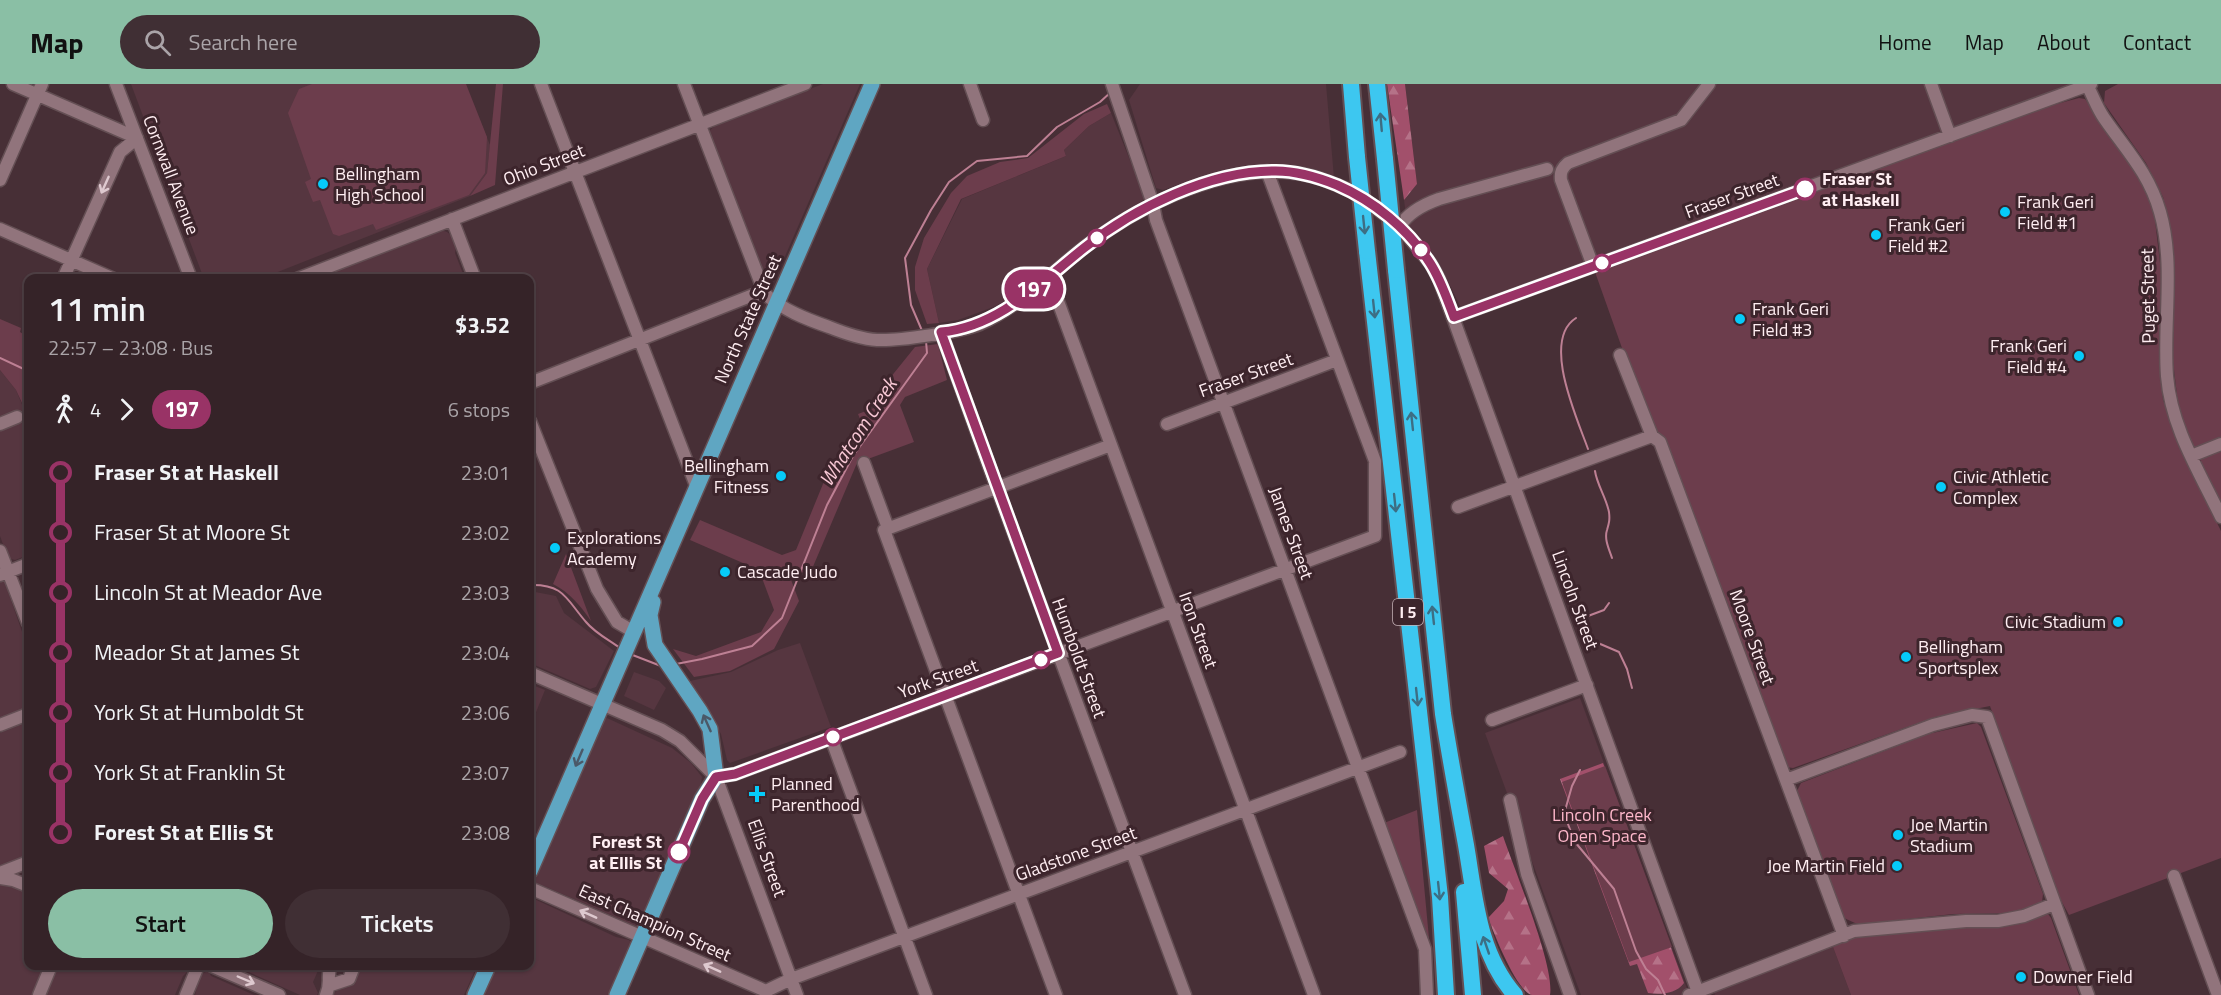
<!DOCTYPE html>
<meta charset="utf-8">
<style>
:root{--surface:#352328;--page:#402f34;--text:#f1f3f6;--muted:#aaa4a8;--line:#4f4045;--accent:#8abfa5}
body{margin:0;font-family:"Titillium Web",sans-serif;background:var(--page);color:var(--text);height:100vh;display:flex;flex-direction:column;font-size:22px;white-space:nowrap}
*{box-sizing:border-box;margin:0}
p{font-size:20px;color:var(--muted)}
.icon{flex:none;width:33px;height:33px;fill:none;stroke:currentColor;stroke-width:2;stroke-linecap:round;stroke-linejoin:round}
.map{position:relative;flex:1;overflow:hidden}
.panel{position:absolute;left:24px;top:190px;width:510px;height:696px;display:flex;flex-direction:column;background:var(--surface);border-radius:12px;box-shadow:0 2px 4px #0004,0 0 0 2px var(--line)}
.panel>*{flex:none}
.badge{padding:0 12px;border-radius:20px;font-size:21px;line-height:39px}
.map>.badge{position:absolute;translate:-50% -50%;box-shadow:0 0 0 3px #fff}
.legs{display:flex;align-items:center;gap:9px;height:66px;padding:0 24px;font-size:20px}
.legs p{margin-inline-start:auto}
.overview{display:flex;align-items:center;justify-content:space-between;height:102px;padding:0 24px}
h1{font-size:33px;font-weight:600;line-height:45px}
.cta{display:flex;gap:12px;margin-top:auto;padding:12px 24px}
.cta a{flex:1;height:69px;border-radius:36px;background:var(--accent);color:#111;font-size:24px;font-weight:600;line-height:69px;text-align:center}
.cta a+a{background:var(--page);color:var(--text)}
ul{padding:0 24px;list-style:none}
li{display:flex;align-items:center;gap:21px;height:60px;font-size:22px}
li i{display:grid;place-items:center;width:9px;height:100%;margin:0 8px;background:currentColor}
li i::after{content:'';width:15px;height:15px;margin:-8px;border:4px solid;border-radius:50%;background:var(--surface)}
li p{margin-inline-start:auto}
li:first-child i{background:linear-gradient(#0000 50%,currentColor 0)}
li:last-child i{background:linear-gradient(currentColor 50%,#0000 0)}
header{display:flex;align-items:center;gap:36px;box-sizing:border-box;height:84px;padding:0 30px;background:var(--accent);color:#111}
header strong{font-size:28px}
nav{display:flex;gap:33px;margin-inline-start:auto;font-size:21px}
.search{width:420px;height:54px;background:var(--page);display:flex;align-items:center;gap:15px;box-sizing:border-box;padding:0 21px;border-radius:33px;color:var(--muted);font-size:22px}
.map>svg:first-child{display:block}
.built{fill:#563640}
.forest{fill:url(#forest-firs)}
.green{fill:#6c3d4c}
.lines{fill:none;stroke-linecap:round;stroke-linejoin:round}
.stream{stroke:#be8094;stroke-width:2}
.minor-casing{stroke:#644f54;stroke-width:15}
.major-casing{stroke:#644f54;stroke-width:18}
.highway-casing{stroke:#644f54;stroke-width:20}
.minor{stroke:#91747c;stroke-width:12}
.major{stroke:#5fa6c2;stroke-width:15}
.highway{stroke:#3dc7f0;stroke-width:16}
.highway-bridge-casing{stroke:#644f54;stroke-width:20;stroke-linecap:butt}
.highway-bridge{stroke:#3dc7f0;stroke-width:16}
.oneway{stroke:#3d6e84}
.oneway2{stroke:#dec9cf}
.oneway3{stroke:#4b5968}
.line-1-casing{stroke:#fff;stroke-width:14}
.line-1{stroke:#936;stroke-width:9}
.poi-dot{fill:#06cbf9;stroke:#3d252c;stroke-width:2}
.stop-1-dot{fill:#fff;stroke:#936;stroke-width:3}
.labels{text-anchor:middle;stroke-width:6;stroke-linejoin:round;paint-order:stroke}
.shield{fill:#3d252c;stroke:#c5b2b7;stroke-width:1.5}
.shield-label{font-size:16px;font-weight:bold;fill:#ffeef2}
.street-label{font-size:18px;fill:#ffeef2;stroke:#3d252c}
.poi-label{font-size:18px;fill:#ffeef2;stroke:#3d252c;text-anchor:start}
.stop-label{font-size:18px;font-weight:bold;fill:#ffeef2;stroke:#3d252c;text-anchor:start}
.park-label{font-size:18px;fill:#fdb7ca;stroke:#3d252c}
.water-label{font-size:20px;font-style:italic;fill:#f8c8d5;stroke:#3d252c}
</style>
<header>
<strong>Map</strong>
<div class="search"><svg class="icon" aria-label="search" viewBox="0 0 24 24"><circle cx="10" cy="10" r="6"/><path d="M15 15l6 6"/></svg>Search here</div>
<nav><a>Home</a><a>Map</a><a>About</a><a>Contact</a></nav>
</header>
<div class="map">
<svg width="2221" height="911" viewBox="0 0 2221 911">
<defs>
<pattern id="forest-firs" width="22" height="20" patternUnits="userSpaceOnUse" patternTransform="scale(1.5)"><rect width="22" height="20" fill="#a2506b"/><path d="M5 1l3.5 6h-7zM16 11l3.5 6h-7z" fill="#b57288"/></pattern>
</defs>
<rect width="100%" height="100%" fill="#472f36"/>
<path class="built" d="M131,0H465L490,61L487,89L470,112L260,195H204Z
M823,0H860L776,193L768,195L765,193L713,59L710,55L709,47L717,40Z
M1140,0H1326L1334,94L1248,84L1187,98L1163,106L1156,104L1129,16Z
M1405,0H2074L1461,224L1438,177L1408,146L1404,116L1417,100Z
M1111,29L1144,111L1142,119L1091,151L1019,208L996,222L958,236L939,239L927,185L962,115L1066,72L1064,66L1089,42Z
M441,146L447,148L452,152L456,164L455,169L465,195H314Z
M0,286L16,306L28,335V471L15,476L8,474L0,452Z
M4,496L28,565V623L0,634V497Z
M530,507L556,512L564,529L614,567L596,603L590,605L530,579Z
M800,559L831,643L730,679L727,676L721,650L690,597L731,588L778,566Z
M634,588L659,597L666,604L654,626L624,612Z
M530,600L545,606L530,643Z
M1580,614L1686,902L1690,911H1581L1485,649Z
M607,634L672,664L691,679L702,693L700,707L645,826V833L639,843L636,844L627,841L624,837L544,802L540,803L534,799L532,796L534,789L539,787L600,645L599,641L602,635Z
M28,638V770L0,784V649Z
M0,800L21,806L28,813V882H44L40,890L42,895L36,909L31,911H0Z
M530,813L616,853L629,856L631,859L627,876L623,878L609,911H484L497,882H530Z
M1833,863L1851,911H1715L1713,907Z
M59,882H187L188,887L183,892L175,911H46Z
M235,882H320L313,898L318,909L317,911H300Z
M362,882H477L464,911H333L339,904L351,897Z
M206,888H209L211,892L254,911H195L200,890Z"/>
<path class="forest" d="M1387,0H1405L1417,100L1404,116Z
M1603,679L1684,899C1676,910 1660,911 1648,909L1637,880L1630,882L1560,695Z
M1503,752C1514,785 1555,882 1550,911C1545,911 1537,911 1532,911C1516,907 1494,849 1488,834L1504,817L1508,805L1489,789L1484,762Z"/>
<path class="green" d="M312,0H466L487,53L485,89L469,111L376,146L373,140L339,152L333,150L320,116L313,118L305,98L311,95L288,29L299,5Z
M496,0H503L495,101L470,112L487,89Z
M2118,0H2221V418L2186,347L2178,320L2173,277L2175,186L2170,141L2163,113L2146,79L2104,19L2105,7Z
M2079,14L2085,15L2134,83L2154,128L2162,196L2160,280L2163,316L2180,364L2221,447V774L2069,831L2057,809L1990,622L1935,633L1793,684L1786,683L1661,351L1649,340L1595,188L2049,22Z
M1107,20L1111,29L1089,42L1064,66L1066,72L961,115L927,185L939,239L927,240L915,206V183L924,154L951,109L967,92L1000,78L1028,74L1084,30Z
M0,235L21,244L20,248L28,253V332L16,306L0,286Z
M938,260L947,296L905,313L900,321L914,358L857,379L812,485L790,493L799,517L774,565L730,587L694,593L673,565L696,572L761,548L774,526L759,486L690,456L700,436L782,471L796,466L825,395L860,335L858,330L882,321L894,303L890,294L915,263Z
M566,470L591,537C580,521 570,509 553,500Z
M1977,639L1981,643L2043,810L2042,818L2014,829L1953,830L1862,840L1855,839L1844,834L1798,712L1797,707L1801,699L1928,650Z
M1605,682L1672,863L1629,878L1562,698Z
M1417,726L1430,865L1384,739Z
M2041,830H2048L2051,834L2079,911H1851L1833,863L1853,852L1960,842L2011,841Z"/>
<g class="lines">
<path class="stream" d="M1576,234C1541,256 1577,334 1588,365
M923,249L911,221L905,174L931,126L949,98L977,77L1027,72L1057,43L1100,18L1111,8
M0,274L28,287
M1595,387C1597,401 1606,413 1609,428C1610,436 1609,439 1607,446C1604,455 1609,465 1612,474
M530,501C564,500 566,515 586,538C595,549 609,556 620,564
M1580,535L1604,526L1609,519
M1585,552L1591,556L1619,568L1627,585L1632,604
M630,570L661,582
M676,580L702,575L752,562L782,534L827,421L853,372L927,269L926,257
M1580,686L1572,702L1564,730L1575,758L1614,805L1636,867L1646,885L1658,896L1665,911"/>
<g class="minor-casing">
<path id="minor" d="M13,0L137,54L120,68L63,195
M116,0L191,195
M541,0L697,404
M684,0L765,210C783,226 806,235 829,243C844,249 861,255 877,256C899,257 960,248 980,240C1020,222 1051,189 1086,162C1140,121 1225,79 1295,89C1315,91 1332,99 1351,107
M970,0L983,36
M1112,0L1153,120L1156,136L1425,865L1427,911
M1931,0L1950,52
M2087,1C2093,12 2097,24 2104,34C2126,66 2149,89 2160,128C2175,179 2163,240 2167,292C2171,343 2199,387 2221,433
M1547,85L1439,115C1425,120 1408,129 1400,142L1431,180L1439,195L1699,911
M0,96L42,0
M1372,121L1384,130
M452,135L475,195
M0,145L114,195
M1593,182L1561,96C1560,88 1562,84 1568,79L1681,36L1709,0
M1049,193L1314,911
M297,195L805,0
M1454,233L2091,0
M941,248L993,393L1185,911
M1620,271L1652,352L1660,358L1844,852
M530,299L753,211L765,210
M530,337L597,505L617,538L634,548
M0,340L17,333
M1167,340L1337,276
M2191,372L2221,360
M864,379L888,444
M1458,423L1652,352
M0,467L28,539
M0,491L28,480
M530,589L662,646L680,657L716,693L797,911
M1492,636L1587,601
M0,641L28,630
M831,654L926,911
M716,693L735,690L1375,452V377L1267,87
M1786,696L1933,641L1972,631L1987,633L2088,911
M1510,716L1527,790L1570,911
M0,789L28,778
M2174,792L2218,911
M0,794L13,796L28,802
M530,804L766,907
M212,882L279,911
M331,901L349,895L354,882
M766,907L791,895L1400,668
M39,911L51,882
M186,911L198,882
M326,911C332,898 326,892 331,882
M1056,911L884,446L1111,361
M1689,911L1854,847L1966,837H1998L2024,832L2054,820"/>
</g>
<g class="major-casing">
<path id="major" d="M530,787L872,0
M475,911L488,882
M617,911L702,715L716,693L710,645L700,627L655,561L650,531L653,518"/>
</g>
<g class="highway-casing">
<path id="highway" d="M1351,0L1357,73
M1377,0L1385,75
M1367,167L1440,813L1446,911
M1396,186L1443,630C1450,674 1458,717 1466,761C1475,813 1478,869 1515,911
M1464,808L1473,911"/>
</g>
<use href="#minor" class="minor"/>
<use href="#major" class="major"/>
<use href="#highway" class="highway"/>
<g class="highway-bridge-casing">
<path id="highway-bridge" d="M1357,73L1367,167
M1385,75L1396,186"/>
</g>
<use href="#highway-bridge" class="highway-bridge"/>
</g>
<defs><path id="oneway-shaft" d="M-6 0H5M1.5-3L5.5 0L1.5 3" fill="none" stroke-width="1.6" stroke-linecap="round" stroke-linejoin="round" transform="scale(1.5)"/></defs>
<g class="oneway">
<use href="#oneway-shaft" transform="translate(1381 38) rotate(-95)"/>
<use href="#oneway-shaft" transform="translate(1364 141) rotate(84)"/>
<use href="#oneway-shaft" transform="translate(1374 225) rotate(84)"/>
<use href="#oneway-shaft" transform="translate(1412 337) rotate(-96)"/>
<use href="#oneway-shaft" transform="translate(1395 419) rotate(84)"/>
<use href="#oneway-shaft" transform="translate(1433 531) rotate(-96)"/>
<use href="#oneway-shaft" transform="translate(1417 613) rotate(84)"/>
<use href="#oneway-shaft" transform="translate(1439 807) rotate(84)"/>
<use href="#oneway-shaft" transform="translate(1486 861) rotate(-109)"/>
</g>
<g class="oneway2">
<use href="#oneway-shaft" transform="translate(105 101) rotate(114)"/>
<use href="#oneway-shaft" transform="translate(588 830) rotate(-156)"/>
<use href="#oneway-shaft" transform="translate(712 884) rotate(-156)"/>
<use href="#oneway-shaft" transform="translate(246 896) rotate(23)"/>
</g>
<g class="oneway3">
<use href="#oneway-shaft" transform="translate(707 639) rotate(-114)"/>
<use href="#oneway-shaft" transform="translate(579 674) rotate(113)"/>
</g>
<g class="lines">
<g class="line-1-casing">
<path id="line-1" d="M679,768L702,715L716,693L735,690L1058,569L941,248C999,243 1041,198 1084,164C1134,124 1211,86 1276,87C1297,87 1317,93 1337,101C1374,117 1408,145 1430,179C1441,196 1447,215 1454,233L1805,105"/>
</g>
<use href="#line-1" class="line-1"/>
</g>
<g class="poi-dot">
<circle cx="323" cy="100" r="6"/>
<circle cx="2005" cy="128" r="6"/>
<circle cx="1876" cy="151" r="6"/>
<circle cx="1740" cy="235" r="6"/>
<circle cx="2079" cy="272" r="6"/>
<circle cx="781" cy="392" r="6"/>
<circle cx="1941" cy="403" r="6"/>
<circle cx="555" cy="464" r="6"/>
<circle cx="725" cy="488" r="6"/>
<circle cx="2118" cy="538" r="6"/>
<circle cx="1906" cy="573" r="6"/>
<path d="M754 701h6v6h6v6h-6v6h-6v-6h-6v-6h6z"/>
<circle cx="1898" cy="751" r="6"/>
<circle cx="1897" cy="782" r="6"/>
<circle cx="2021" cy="893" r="6"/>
</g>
<g class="stop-1-dot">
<circle cx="1805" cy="105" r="10"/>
<circle cx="1097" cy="154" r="8"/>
<circle cx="1421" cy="166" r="8"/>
<circle cx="1602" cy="179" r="8"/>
<circle cx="1041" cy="576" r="8"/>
<circle cx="833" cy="653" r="8"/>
<circle cx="679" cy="768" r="10"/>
</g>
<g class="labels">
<rect class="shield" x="1393" y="515" width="30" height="26" rx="4.5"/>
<g class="shield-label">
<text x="1408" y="534">I 5</text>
</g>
<g class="street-label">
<text transform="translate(544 81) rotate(-21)" y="6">Ohio Street</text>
<text transform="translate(171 91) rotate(69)" y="6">Cornwall Avenue</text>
<text transform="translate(1732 112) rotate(-20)" y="6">Fraser Street</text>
<text transform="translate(2148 212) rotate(-91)" y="6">Puget Street</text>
<text transform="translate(748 235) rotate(-66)" y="6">North State Street</text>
<text transform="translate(1246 291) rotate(-20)" y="6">Fraser Street</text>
<text transform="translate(1291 449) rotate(70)" y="6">James Street</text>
<text transform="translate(1575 516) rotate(70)" y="6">Lincoln Street</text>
<text transform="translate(1198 546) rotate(70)" y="6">Iron Street</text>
<text transform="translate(1752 553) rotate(70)" y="6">Moore Street</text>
<text transform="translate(1079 574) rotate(70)" y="6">Humboldt Street</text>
<text transform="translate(938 595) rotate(-20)" y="6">York Street</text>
<text transform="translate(1076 770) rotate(-20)" y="6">Gladstone Street</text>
<text transform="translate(767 774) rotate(70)" y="6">Ellis Street</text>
<text transform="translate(655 839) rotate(24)" y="6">East Champion Street</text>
</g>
<g class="poi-label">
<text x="335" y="96">Bellingham<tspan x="335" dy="21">High School</tspan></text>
<text x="2017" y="124">Frank Geri<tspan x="2017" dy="21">Field #1</tspan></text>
<text x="1888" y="147">Frank Geri<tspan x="1888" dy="21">Field #2</tspan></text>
<text x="1752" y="231">Frank Geri<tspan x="1752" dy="21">Field #3</tspan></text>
<text x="2067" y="268" text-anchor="end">Frank Geri<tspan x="2067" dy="21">Field #4</tspan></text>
<text x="769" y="388" text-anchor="end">Bellingham<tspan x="769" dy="21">Fitness</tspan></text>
<text x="1953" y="399">Civic Athletic<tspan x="1953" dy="21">Complex</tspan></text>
<text x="567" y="460">Explorations<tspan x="567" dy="21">Academy</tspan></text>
<text x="737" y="494">Cascade Judo</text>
<text x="2106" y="544" text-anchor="end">Civic Stadium</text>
<text x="1918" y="569">Bellingham<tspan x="1918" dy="21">Sportsplex</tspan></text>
<text x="771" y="706">Planned<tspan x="771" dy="21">Parenthood</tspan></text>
<text x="1910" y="747">Joe Martin<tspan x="1910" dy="21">Stadium</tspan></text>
<text x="1885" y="788" text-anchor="end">Joe Martin Field</text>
<text x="2033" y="899">Downer Field</text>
</g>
<g class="stop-label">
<text x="1822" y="101">Fraser St<tspan x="1822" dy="21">at Haskell</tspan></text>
<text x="662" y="764" text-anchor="end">Forest St<tspan x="662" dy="21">at Ellis St</tspan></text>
</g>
<g class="park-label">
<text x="1602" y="737">Lincoln Creek<tspan x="1602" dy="21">Open Space</tspan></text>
</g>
<g class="water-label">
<text transform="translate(858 348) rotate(-57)" y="7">Whatcom Creek</text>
</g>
</g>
</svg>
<b class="badge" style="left:1034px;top:205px;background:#936;color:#fff">197</b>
<section class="panel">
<div class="overview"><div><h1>11 min</h1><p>22:57 – 23:08 · Bus</p></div><b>$3.52</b></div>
<div class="legs"><svg class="icon" aria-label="walk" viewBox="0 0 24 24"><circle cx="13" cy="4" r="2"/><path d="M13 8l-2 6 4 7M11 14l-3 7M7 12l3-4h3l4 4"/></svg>4<svg class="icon" aria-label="forward" viewBox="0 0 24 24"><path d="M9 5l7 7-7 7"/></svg><b class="badge" style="background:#936;color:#fff">197</b><p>6 stops</p></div>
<ul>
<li><i style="color:#936"></i><b>Fraser St at Haskell</b><p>23:01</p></li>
<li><i style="color:#936"></i><span>Fraser St at Moore St</span><p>23:02</p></li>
<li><i style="color:#936"></i><span>Lincoln St at Meador Ave</span><p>23:03</p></li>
<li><i style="color:#936"></i><span>Meador St at James St</span><p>23:04</p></li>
<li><i style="color:#936"></i><span>York St at Humboldt St</span><p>23:06</p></li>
<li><i style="color:#936"></i><span>York St at Franklin St</span><p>23:07</p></li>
<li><i style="color:#936"></i><b>Forest St at Ellis St</b><p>23:08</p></li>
</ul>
<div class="cta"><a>Start</a><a>Tickets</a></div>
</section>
</div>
